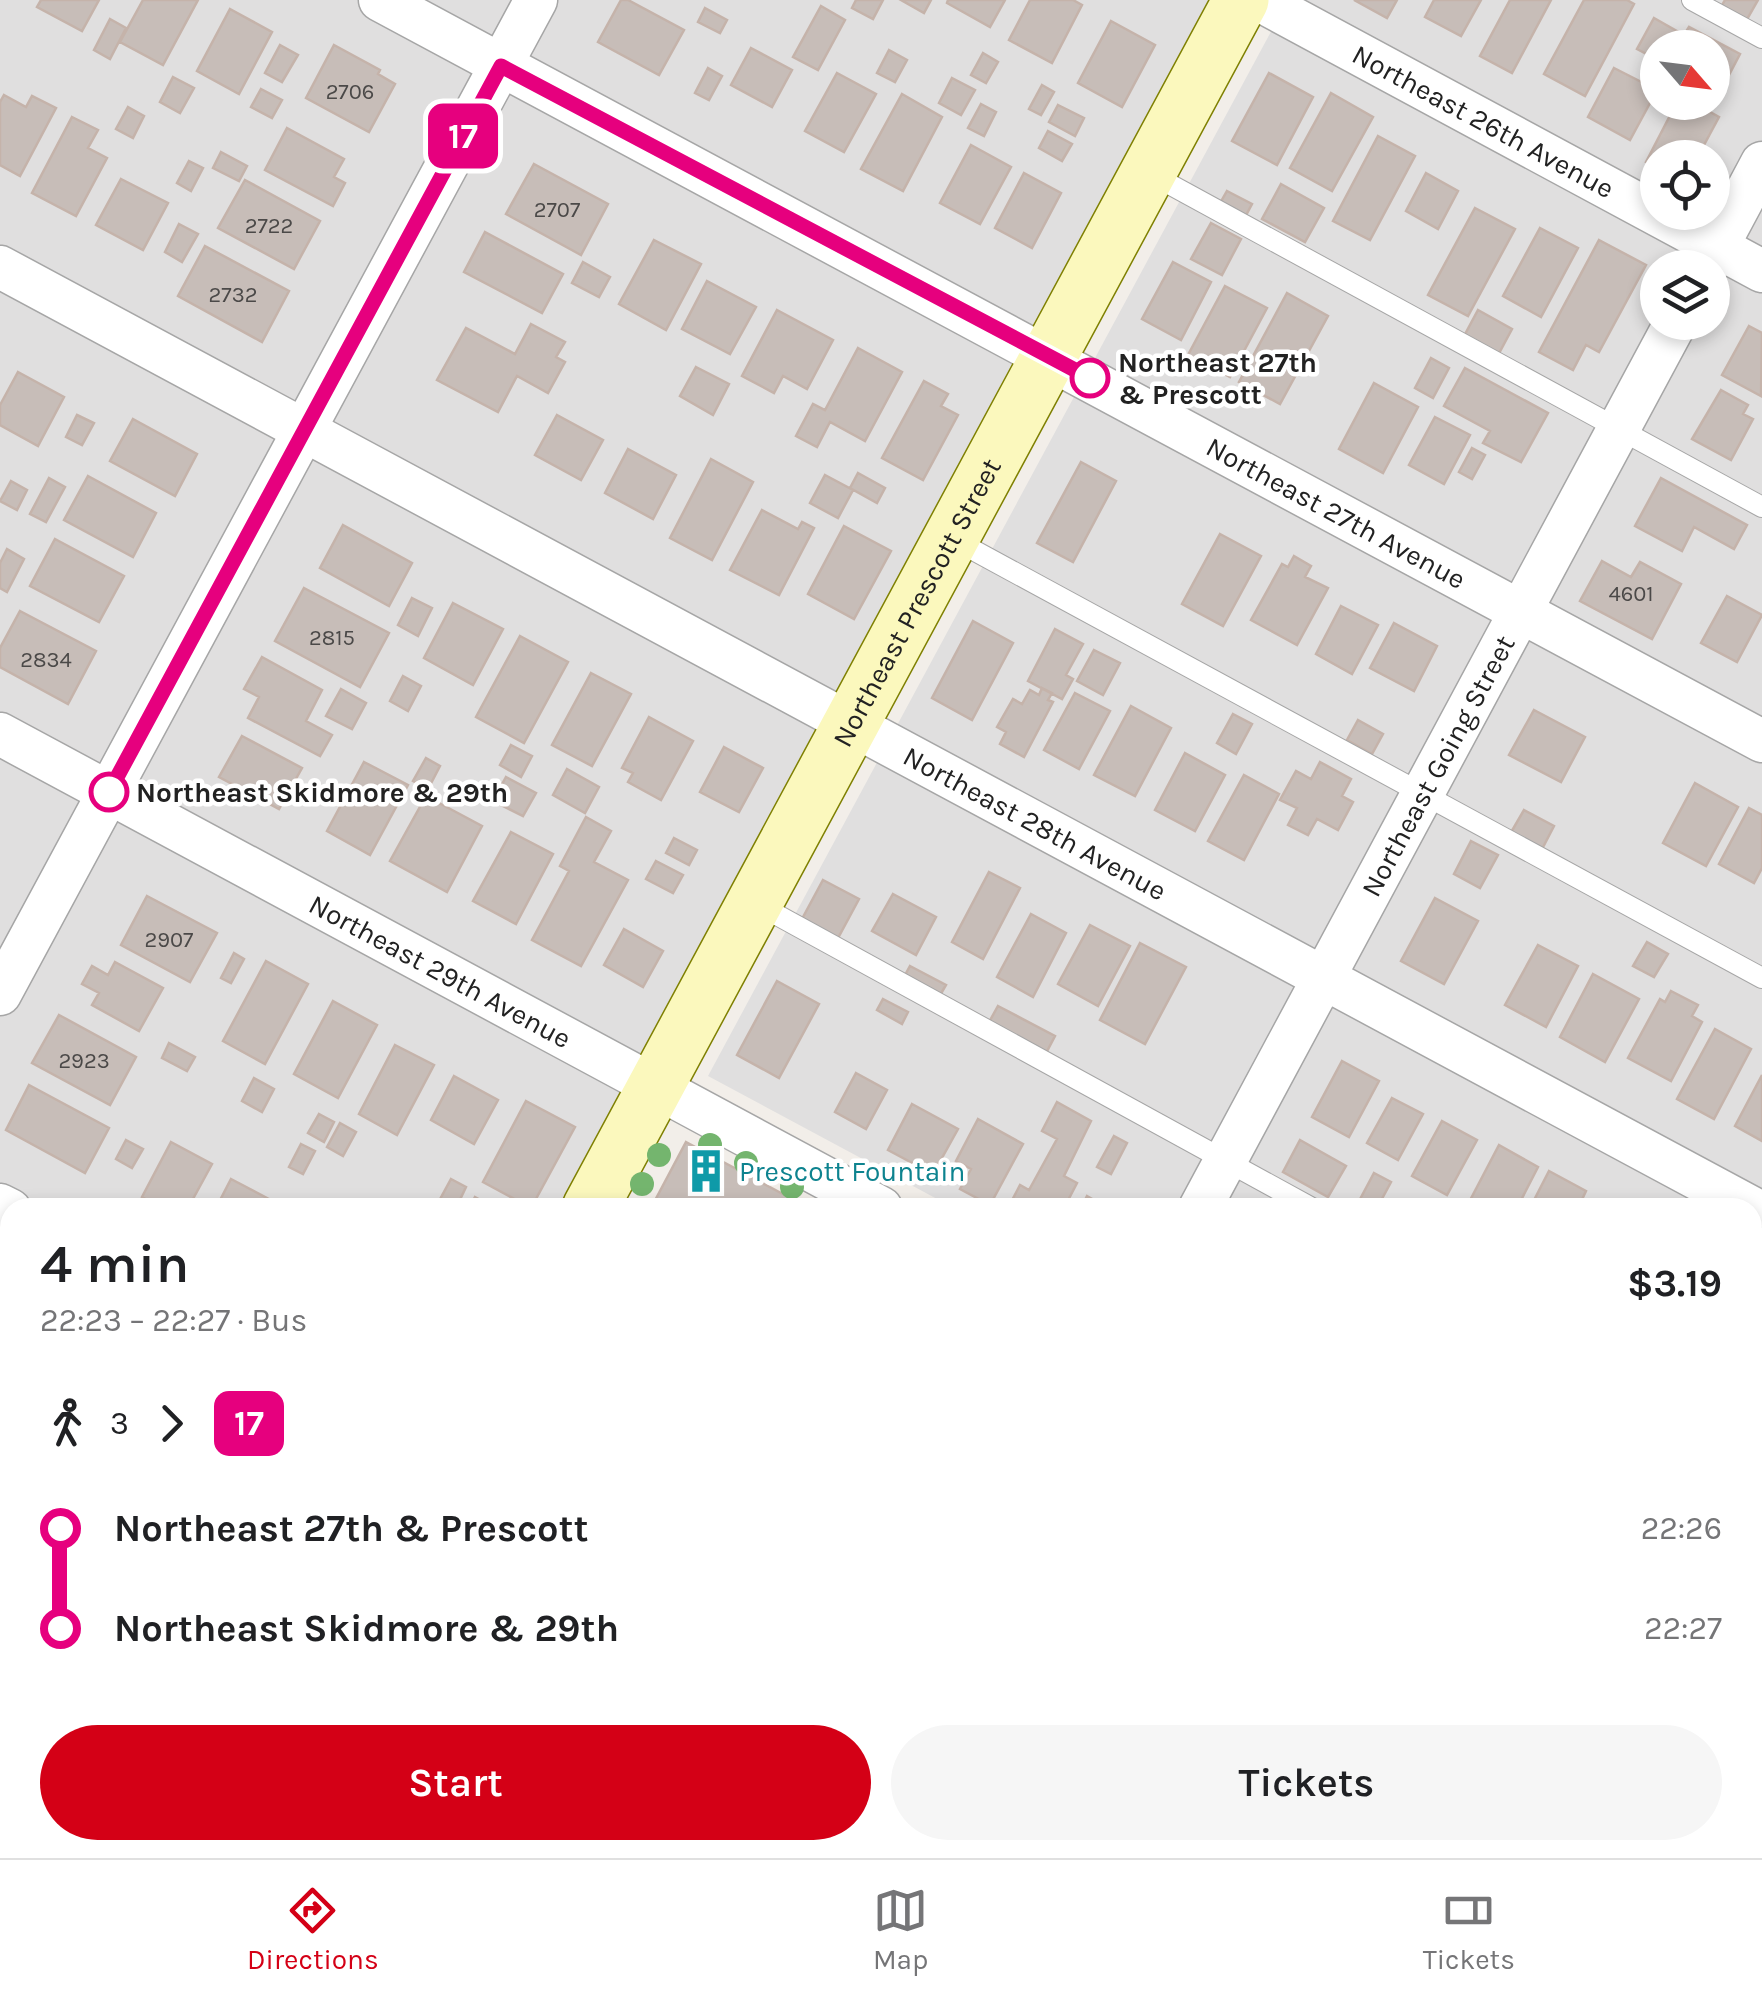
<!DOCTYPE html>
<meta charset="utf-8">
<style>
:root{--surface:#fff;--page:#f6f6f6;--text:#202124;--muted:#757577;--line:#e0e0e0;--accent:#d40016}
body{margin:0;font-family:Karla,sans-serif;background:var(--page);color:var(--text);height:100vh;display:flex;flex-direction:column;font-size:38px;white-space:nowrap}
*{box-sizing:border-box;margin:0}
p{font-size:32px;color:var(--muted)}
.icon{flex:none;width:55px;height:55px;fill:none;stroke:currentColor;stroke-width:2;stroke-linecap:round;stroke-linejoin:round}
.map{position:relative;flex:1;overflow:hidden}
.panel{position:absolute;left:0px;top:1198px;width:1762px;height:662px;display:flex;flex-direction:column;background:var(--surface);border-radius:30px 30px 0 0;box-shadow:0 5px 15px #0003}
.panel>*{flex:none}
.badge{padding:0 20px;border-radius:15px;font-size:35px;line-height:65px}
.needle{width:65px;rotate:118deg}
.tools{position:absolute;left:1640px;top:30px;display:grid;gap:20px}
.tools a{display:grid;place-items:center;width:90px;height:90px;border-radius:50%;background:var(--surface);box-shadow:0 5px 15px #0003;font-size:50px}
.map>.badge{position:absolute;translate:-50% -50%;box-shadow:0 0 0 5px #fff}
.legs{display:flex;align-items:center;gap:15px;height:110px;padding:0 40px;font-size:32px}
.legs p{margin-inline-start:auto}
.head{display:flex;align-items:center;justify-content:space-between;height:170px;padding:0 40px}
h1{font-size:55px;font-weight:600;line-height:75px}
.primary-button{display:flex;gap:20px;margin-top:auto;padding:20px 40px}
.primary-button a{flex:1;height:115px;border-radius:60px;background:var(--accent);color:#fff;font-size:40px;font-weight:600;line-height:115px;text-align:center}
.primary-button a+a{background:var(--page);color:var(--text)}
ul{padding:0 40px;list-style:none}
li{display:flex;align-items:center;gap:35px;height:100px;font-size:38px}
li i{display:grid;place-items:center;width:15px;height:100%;margin:0 12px;background:currentColor}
li i::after{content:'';width:25px;height:25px;margin:-12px;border:8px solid;border-radius:50%;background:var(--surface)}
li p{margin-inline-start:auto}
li:first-child i{background:linear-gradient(#0000 50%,currentColor 0)}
li:last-child i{background:linear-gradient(currentColor 50%,#0000 0)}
.tabs{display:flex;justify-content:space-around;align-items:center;height:140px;border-top:2px solid var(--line);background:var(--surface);font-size:28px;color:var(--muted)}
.tabs a{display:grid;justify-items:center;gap:5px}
.tabs .active{color:var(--accent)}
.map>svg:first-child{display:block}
.residential{fill:#e0dfdf;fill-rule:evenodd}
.building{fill:#c7bdb8;stroke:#c5b3aa;stroke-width:2.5}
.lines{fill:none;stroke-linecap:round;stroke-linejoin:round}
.lane-casing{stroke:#a6a6a6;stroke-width:22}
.street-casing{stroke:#a6a6a6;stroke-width:45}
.secondary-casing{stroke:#7f8002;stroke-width:58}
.lane{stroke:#fff;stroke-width:20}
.street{stroke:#fff;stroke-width:42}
.secondary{stroke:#fbf8bd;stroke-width:55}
.tree{fill:#74b56e}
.line-1-casing{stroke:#fff;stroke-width:22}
.line-1{stroke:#e6007e;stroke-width:15}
.stop-1-dot{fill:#fff;stroke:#e6007e;stroke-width:5}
.labels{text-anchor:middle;stroke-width:9;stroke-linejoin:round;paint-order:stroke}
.number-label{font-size:22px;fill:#4b4948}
.street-label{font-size:28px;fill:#222;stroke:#fff}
.stop-label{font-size:28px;font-weight:bold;fill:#222;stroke:#fff;text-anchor:start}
.culture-label{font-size:28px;fill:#0d838f;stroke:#fff;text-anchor:start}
</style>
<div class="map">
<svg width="1762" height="1858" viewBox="0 0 1762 1858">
<rect width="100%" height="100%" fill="#f2eee9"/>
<path class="residential" d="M0,0H1217L564,1207L10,1208V1850H217L212,1858H0Z
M1288,0H1762V1643L1752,1637V1208L952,1207L708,1076ZM1658,48H1712V102H1658ZM1658,158H1712V212H1658ZM1658,268H1712V322H1658Z
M1753,1706L1762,1711V1858H288L292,1850H1752Z"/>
<path class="building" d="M41,0H99L82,31L37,7Z
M143,0H198L163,65L120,42Z
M621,0H628L684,30L659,75L598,42Z
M856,0H883L873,19L852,8Z
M901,0H931L924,13Z
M948,0H1005L990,27L947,3Z
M1030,0H1073L1082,5L1052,63L1009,40Z
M1354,0H1397L1387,18Z
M1434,0H1481L1461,36L1425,17Z
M1510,0H1551L1512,73L1480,56Z
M1584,0H1627L1634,4L1585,96L1544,74Z
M1725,0H1758L1746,21L1721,7Z
M821,6L845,20L818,70L793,57Z
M705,8L727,20L720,33L698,22Z
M230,9L272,32L239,94L197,71Z
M1654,18L1684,35L1689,27L1740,54L1717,98L1712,96V48H1658V60L1637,49Z
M110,19L126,28L110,59L94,50Z
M1111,21L1155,45L1122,107L1078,83Z
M280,45L298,55L282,82L265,73Z
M334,45L380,70L378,74L395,84L369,132L306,98Z
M751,48L792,70L772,107L731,85Z
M889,50L907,60L895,82L877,73Z
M983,53L998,62L986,83L971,75Z
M708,68L722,76L709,100L695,93Z
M1614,68L1657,90L1630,140L1588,117Z
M837,73L876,94L844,152L805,131Z
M1269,73L1313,97L1277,165L1232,141Z
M173,77L194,88L180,113L160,102Z
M952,78L975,90L961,115L939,103Z
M1042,85L1054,92L1041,115L1029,109Z
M261,89L282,100L272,118L251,107Z
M1331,93L1373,117L1332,191L1290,168Z
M902,94L942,117L903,191L861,169Z
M4,95L26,107L32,96L56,108L20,176L0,165V102Z
M1677,102H1692L1719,117L1697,158H1658V169L1646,162Z
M981,104L996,112L984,136L968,128Z
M1058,105L1084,118L1075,136L1049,122Z
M128,107L144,116L133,138L116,129Z
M72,117L98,130L88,148L107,158L76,216L32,193Z
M287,128L344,159L334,177L345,183L333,206L265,170Z
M1048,131L1072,144L1062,161L1039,148Z
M1378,136L1415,156L1370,240L1333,221Z
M971,145L1011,167L980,224L940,203Z
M221,152L247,166L239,181L213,168Z
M189,161L203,168L191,191L177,183Z
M534,164L608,204L581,255L506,214Z
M1024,173L1061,193L1032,248L995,228Z
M1426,173L1458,191L1438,229L1406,211Z
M121,179L168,203L143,250L96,225Z
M245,180L320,221L294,269L218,228Z
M1281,184L1324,208L1305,242L1262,219Z
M1227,191L1252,204L1244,219L1219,205Z
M1475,208L1515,229L1468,316L1428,295Z
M1211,223L1241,239L1222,275L1191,259Z
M179,224L198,234L182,262L165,252Z
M1540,228L1578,248L1541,317L1503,296Z
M485,232L563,274L542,313L464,272Z
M654,240L701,264L666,330L619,304Z
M1599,240L1646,265L1599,352L1586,345L1573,370L1539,352Z
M205,246L289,291L262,342L178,296Z
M583,262L610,277L599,297L572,283Z
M1173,262L1211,282L1181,340L1142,319Z
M707,281L756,307L730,354L682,329Z
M1225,286L1267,308L1230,377L1188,355Z
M1287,293L1328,316L1280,404L1239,382Z
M777,310L833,340L807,389L783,376L774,393L742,376Z
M1478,310L1512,329L1497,357L1463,338Z
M531,324L565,342L556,357L565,362L548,393L517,376L498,412L437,380L466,328L515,354Z
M1749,326L1762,333L1761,396L1722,375Z
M858,348L902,372L865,441L830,422L817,447L796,436L813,404L825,410Z
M1431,358L1449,368L1433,398L1415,388Z
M696,367L729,384L713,415L680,396Z
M1465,368L1548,413L1521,462L1483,443L1490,431L1444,406Z
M18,372L64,397L38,446L0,425V405Z
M924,381L948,394L941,406L958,415L923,480L882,458Z
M1374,383L1418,407L1383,473L1339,449Z
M1721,390L1748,405L1743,414L1753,419L1731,460L1692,439Z
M77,415L94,423L82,445L66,437Z
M557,415L603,440L581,480L535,455Z
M1435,417L1470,435L1444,484L1409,465Z
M133,419L197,454L175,496L110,461Z
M1472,448L1485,455L1472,479L1459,472Z
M628,449L676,475L653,519L605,493Z
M711,459L753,482L712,560L670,538Z
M1081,462L1116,481L1073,562L1037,543Z
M858,473L885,488L877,503L850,488Z
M825,475L853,490L838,518L810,503Z
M88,476L156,513L133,557L64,520Z
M49,478L65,487L46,522L30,514Z
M1661,478L1747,525L1734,549L1694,527L1682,551L1635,526Z
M11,481L27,490L17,510L0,501Z
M762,510L798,529L802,522L814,528L779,595L730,570Z
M343,525L412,563L389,606L320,568Z
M844,526L891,551L854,619L808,594Z
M1220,534L1261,556L1223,626L1182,604Z
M55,539L124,576L99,622L30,586Z
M7,549L24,559L7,592L0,588V563Z
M1294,556L1311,566L1305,577L1328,588L1297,645L1251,620L1282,564L1288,567Z
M1602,561L1631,577L1640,562L1681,584L1652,639L1580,601Z
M304,588L389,633L360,687L275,641Z
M1727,596L1762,615L1737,662L1701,643Z
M412,598L432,608L418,636L398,625Z
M453,603L503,629L473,685L424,658Z
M1341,606L1378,625L1352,674L1316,654Z
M20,611L96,651L68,704L0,667V648Z
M973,621L1013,643L972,720L932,698Z
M1394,623L1437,646L1414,691L1370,668Z
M1055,629L1083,644L1066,675L1073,679L1062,699L1028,681Z
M520,636L568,662L524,743L476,717Z
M1094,650L1120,663L1103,695L1077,681Z
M262,657L322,690L306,721L332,735L320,756L248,718L259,697L244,689Z
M591,673L631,694L592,766L552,745Z
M403,676L421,686L408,711L390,701Z
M1042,688L1052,693L1048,700L1053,702L1024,757L1000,744L1006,732L997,727L1013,699L1022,704L1030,690L1039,695Z
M341,689L366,703L352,729L326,716Z
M1075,693L1110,711L1079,769L1044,750Z
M1131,706L1171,728L1135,796L1094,775Z
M1534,710L1585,737L1561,782L1509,755Z
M1233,714L1252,724L1236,754L1217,743Z
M649,717L693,741L661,800L628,782L633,773L622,768Z
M1358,720L1383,734L1372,754L1347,740Z
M242,736L302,768L279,809L219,777Z
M511,745L532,756L521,777L500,765Z
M724,747L763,768L739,812L700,792Z
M1185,753L1225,775L1195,831L1155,810Z
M426,758L440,766L428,789L413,781Z
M364,762L408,785L370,855L327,831Z
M1320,762L1351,779L1342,796L1353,802L1338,830L1317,819L1308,835L1288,825L1297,808L1280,800L1296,771L1311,779Z
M567,769L599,787L585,813L553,795Z
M1244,775L1279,794L1244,860L1208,841Z
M506,777L536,793L523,816L493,801Z
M1695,783L1738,807L1706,866L1663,843Z
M426,796L482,826L447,892L390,861Z
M1749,808L1762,815V868L1754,883L1719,864Z
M1524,810L1554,826L1541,851L1510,834Z
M586,817L611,831L594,862L628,880L581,966L532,940L569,871L560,866Z
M511,832L553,854L516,924L473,901Z
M674,838L697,850L689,865L666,853Z
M1471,841L1498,855L1480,888L1454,874Z
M656,861L683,875L673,893L646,879Z
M989,872L1020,888L983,959L952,942Z
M823,880L859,899L838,938L802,919Z
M893,894L936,917L916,955L872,931Z
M147,896L217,933L190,982L121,945Z
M1435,898L1478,921L1444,984L1401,961Z
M1031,914L1066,933L1033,997L997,977Z
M1090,925L1130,946L1098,1006L1058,984Z
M624,929L663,951L643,987L604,965Z
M1647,942L1668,954L1654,977L1633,966Z
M1140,943L1186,967L1145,1044L1100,1020Z
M1538,945L1578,966L1546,1027L1505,1005Z
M234,953L244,959L231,983L221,978Z
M266,961L308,984L265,1064L223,1041Z
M115,962L163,988L139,1031L92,1005L99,993L82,984L92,966L108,975Z
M910,966L946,985L939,997L904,977Z
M1593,974L1639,999L1605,1062L1560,1037Z
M777,981L819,1004L779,1078L737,1055Z
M1671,991L1698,1005L1692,1016L1702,1022L1671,1081L1628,1058L1660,999L1665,1002Z
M883,999L908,1012L902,1024L877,1010Z
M333,1001L377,1025L338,1098L294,1074Z
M998,1006L1055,1036L1045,1055L988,1024Z
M59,1015L136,1057L110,1105L32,1063Z
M1715,1029L1751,1049L1714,1119L1677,1099Z
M169,1043L195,1057L187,1071L162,1058Z
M395,1045L434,1065L397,1135L359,1114Z
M1342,1061L1379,1081L1349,1137L1312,1117Z
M856,1073L887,1090L866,1129L835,1112Z
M1762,1075V1141L1735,1126Z
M454,1076L498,1100L474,1144L431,1120Z
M254,1078L274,1089L262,1112L242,1101Z
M29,1085L109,1128L85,1173L6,1130Z
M1392,1098L1423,1114L1398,1160L1367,1143Z
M526,1101L575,1127L531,1208L483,1182Z
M1057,1102L1091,1121L1064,1176L1077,1183L1064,1208H1008L1020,1185L1029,1190L1057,1139L1042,1131Z
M912,1104L958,1129L933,1174L888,1150Z
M319,1114L334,1122L324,1142L308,1133Z
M978,1119L1023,1144L990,1205L960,1189L971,1169L956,1161Z
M1442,1121L1477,1140L1447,1195L1412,1176Z
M340,1123L356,1132L343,1156L327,1147Z
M1114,1136L1127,1143L1111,1174L1097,1167Z
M126,1140L143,1149L132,1168L116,1159Z
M1300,1140L1346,1166L1328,1197L1283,1172Z
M171,1142L212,1164L188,1208H162L142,1197Z
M686,1142L794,1200L790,1208H651Z
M301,1144L315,1151L303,1174L289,1167Z
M1499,1145L1538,1167L1517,1208H1466Z
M1549,1171L1586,1191L1578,1208H1530Z
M1374,1173L1391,1182L1377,1208H1366L1358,1203Z
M231,1179L284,1207L283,1208H216Z
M451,1179L466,1187L456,1208L438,1203Z
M1087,1196L1108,1208H1081Z
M475,1197L495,1208H469Z
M0,1313L10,1318V1363L0,1382Z
M1762,1332V1380L1752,1375V1350Z
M0,1513L10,1518V1537L0,1555Z
M1762,1585V1611L1752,1606Z
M0,1786L10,1791L12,1850L8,1858H0Z
M41,1850H98L94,1858H36Z
M485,1850H531L541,1856L481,1858Z
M587,1850H599L614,1858H583Z
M657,1850H720L716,1858H662L655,1854Z
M730,1850H735L750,1858H726Z
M956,1850H1004L1000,1858H956L953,1856Z
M1344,1850H1393L1389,1858H1359Z
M1406,1850H1456L1451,1858H1402Z
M1508,1850H1536L1532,1858H1518Z
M1560,1850H1592L1595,1852L1591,1858H1556Z"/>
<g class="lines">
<g class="lane-casing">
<path id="lane" d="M1692,0L1762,38
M1149,173L1762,507
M953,539L1762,978
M757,904L1312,1208
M1752,1442L1762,1447
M765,1850L780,1858
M1636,1850L1650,1858"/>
</g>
<g class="street-casing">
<g id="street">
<path id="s1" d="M380,0L1762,741"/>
<path id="s2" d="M1259,0L1762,271"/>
<path id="s3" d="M0,267L1752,1208"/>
<path d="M1706,268L1762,163"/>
<path id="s4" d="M0,734L881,1208"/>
<path d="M0,994L536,0"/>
<path d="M0,1205L10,1210"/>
<path id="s5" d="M1200,1208L1676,322"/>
<path d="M1752,1672L1762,1677"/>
<path d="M0,1683L10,1688"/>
<path d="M1752,1827L1762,1810"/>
<path d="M311,1850L326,1858"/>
<path d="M1202,1850L1217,1858"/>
<path d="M850,1858L854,1850"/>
</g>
</g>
<g class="secondary-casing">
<g id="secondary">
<path id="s6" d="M590,1208L1241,0"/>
<path d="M239,1858L243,1850"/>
</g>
</g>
<use href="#lane" class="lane"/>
<use href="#street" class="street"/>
<use href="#secondary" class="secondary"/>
</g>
<g class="tree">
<circle cx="710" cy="1145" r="12"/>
<circle cx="659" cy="1155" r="12"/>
<circle cx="746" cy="1163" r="12"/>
<circle cx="642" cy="1184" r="12"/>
<circle cx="792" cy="1187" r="12"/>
</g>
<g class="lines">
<g class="line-1-casing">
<path id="line-1" d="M109,792L501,66L1090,378"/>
</g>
<use href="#line-1" class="line-1"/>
</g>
<defs>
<g id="building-bare" transform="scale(3.45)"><path d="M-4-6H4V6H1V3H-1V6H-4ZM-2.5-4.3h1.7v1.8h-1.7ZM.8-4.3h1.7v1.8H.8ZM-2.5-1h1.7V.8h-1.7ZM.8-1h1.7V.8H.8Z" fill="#0f9aa8" stroke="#fff" stroke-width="2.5" paint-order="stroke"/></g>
</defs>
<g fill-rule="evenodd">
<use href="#building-bare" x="706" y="1171"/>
</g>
<g class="stop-1-dot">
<circle cx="1090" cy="378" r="18"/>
<circle cx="109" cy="792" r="18"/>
</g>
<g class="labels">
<g class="number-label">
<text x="350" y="99">2706</text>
<text x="557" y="217">2707</text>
<text x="269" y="233">2722</text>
<text x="233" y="302">2732</text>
<text x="1631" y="601">4601</text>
<text x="332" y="645">2815</text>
<text x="46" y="667">2834</text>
<text x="169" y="947">2907</text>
<text x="84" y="1068">2923</text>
</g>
<g class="street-label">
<text dy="10" stroke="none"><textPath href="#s2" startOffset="255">Northeast 26th Avenue</textPath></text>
<text dy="10" stroke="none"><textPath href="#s1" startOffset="1085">Northeast 27th Avenue</textPath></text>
<text dy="10" stroke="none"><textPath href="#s6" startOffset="688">Northeast Prescott Street</textPath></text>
<text dy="10" stroke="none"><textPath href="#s5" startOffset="502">Northeast Going Street</textPath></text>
<text dy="10" stroke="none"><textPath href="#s3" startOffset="1175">Northeast 28th Avenue</textPath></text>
<text dy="10" stroke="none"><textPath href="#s4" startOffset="500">Northeast 29th Avenue</textPath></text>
</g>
<g class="stop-label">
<text x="1118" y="372">Northeast 27th<tspan x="1118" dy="32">&amp; Prescott</tspan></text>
<text x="136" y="802">Northeast Skidmore &amp; 29th</text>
</g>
<g class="culture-label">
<text x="739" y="1181">Prescott Fountain</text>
</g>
</g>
</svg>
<div class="tools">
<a><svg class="needle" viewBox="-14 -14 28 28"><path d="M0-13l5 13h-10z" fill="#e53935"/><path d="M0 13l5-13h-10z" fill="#757577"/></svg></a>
<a><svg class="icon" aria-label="locate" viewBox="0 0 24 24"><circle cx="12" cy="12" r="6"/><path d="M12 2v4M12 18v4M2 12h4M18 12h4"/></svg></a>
<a><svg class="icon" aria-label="layers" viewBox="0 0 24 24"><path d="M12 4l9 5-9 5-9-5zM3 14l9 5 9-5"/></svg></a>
</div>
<b class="badge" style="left:463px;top:136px;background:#e6007e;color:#fff">17</b>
<section class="panel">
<div class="head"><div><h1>4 min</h1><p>22:23 – 22:27 · Bus</p></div><b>$3.19</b></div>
<div class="legs"><svg class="icon" aria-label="walk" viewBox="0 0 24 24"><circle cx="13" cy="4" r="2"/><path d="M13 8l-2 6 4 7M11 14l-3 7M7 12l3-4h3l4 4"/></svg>3<svg class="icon" aria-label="forward" viewBox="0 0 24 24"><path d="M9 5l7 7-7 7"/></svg><b class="badge" style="background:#e6007e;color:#fff">17</b></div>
<ul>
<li><i style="color:#e6007e"></i><b>Northeast 27th &amp; Prescott</b><p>22:26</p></li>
<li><i style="color:#e6007e"></i><b>Northeast Skidmore &amp; 29th</b><p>22:27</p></li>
</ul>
<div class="primary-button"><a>Start</a><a>Tickets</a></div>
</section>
</div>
<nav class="tabs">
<a class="active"><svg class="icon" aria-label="directions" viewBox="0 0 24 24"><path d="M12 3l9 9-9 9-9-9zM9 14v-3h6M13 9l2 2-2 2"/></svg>Directions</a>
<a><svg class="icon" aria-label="map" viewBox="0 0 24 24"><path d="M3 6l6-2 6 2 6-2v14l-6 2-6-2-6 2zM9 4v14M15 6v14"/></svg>Map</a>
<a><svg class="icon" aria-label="tickets" viewBox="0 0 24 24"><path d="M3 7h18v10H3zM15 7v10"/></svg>Tickets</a>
</nav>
